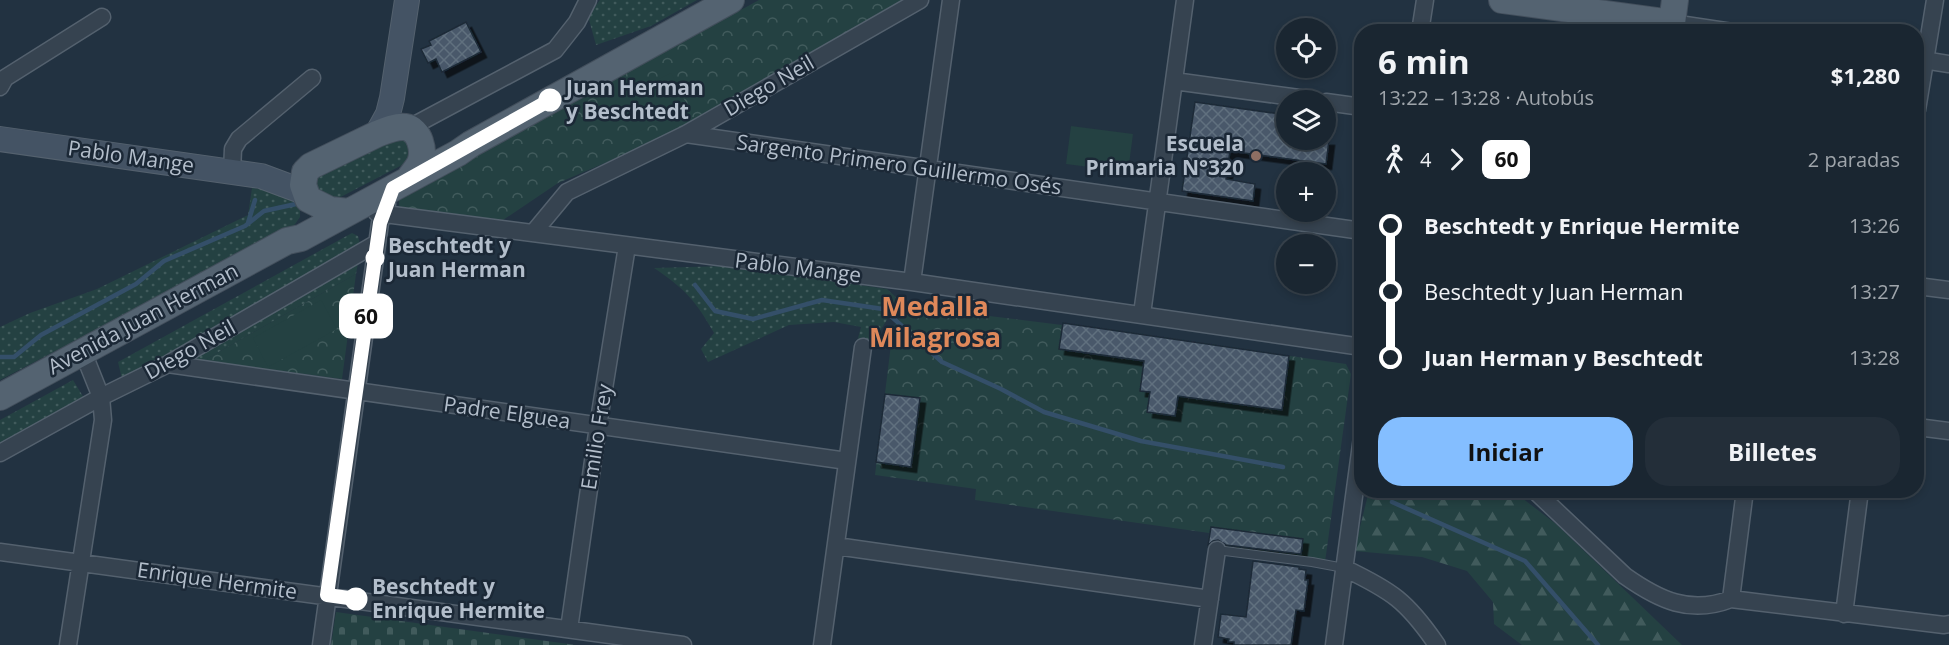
<!DOCTYPE html>
<html lang="es">
<meta charset="utf-8">
<style>
:root{--surface:#1a2631;--page:#232e39;--text:#f1f3f6;--muted:#9fa5ab;--line:#38434d;--accent:#84beff}
body{margin:0;font-family:"Open Sans",sans-serif;background:var(--page);color:var(--text);height:100vh;display:flex;flex-direction:column;font-size:22px;white-space:nowrap}
*{box-sizing:border-box;margin:0}
p{font-size:20px;color:var(--muted)}
.icon{flex:none;width:33px;height:33px;fill:none;stroke:currentColor;stroke-width:2;stroke-linecap:round;stroke-linejoin:round}
.map{position:relative;flex:1;overflow:hidden}
.sheet{position:absolute;left:1354px;top:24px;width:570px;height:474px;display:flex;flex-direction:column;background:var(--surface);border-radius:24px;box-shadow:0 3px 9px #0003,0 0 0 2px var(--line)}
.sheet>*{flex:none}
.badge{padding:0 12px;border-radius:9px;font-size:21px;line-height:39px}
.tools{position:absolute;left:1276px;top:18px;display:grid;gap:12px}
.tools a{display:grid;place-items:center;width:60px;height:60px;border-radius:50%;background:var(--surface);box-shadow:0 3px 9px #0003,0 0 0 2px var(--line);font-size:30px}
.map>.badge{position:absolute;translate:-50% -50%;box-shadow:0 0 0 3px #fff}
.legs{display:flex;align-items:center;gap:9px;height:66px;padding:0 24px;font-size:20px}
.legs p{margin-inline-start:auto}
.overview{display:flex;align-items:center;justify-content:space-between;height:102px;padding:0 24px}
h1{font-size:33px;font-weight:700;line-height:45px}
.primary-button{display:flex;gap:12px;margin-top:auto;padding:12px 24px}
.primary-button a{flex:1;height:69px;border-radius:24px;background:var(--accent);color:#111;font-size:24px;font-weight:700;line-height:69px;text-align:center}
.primary-button a+a{background:var(--page);color:var(--text)}
ul{padding:0 24px;list-style:none}
li{display:flex;align-items:center;gap:21px;height:66px;font-size:22px}
li i{display:grid;place-items:center;width:9px;height:100%;margin:0 8px;background:currentColor}
li i::after{content:'';width:15px;height:15px;margin:-8px;border:4px solid;border-radius:50%;background:var(--surface)}
li p{margin-inline-start:auto}
li:first-child i{background:linear-gradient(#0000 50%,currentColor 0)}
li:last-child i{background:linear-gradient(currentColor 50%,#0000 0)}
.map>svg:first-child{display:block}
.grass{fill:url(#grass-dots)}
.forest{fill:url(#forest-firs)}
.cemetery{fill:url(#cemetery-stones)}
.park{fill:url(#park-crowns)}
.garden{fill:#244142}
.lines{fill:none;stroke-linecap:round;stroke-linejoin:round}
.stream{stroke:#344f69;stroke-width:4.5}
.building{fill:url(#building-cross-hatch);stroke:#1d2a37;stroke-width:1.5;filter:url(#shadow)}
.lane-casing{stroke:#54616e;stroke-width:10}
.street-casing{stroke:#54616e;stroke-width:19}
.secondary-casing{stroke:#54616e;stroke-width:26}
.primary-casing{stroke:#434f5c;stroke-width:28}
.lane{stroke:#364350;stroke-width:8}
.street{stroke:#364350;stroke-width:16}
.secondary{stroke:#445364;stroke-width:24}
.primary{stroke:#546371;stroke-width:26}
.line-1-casing{stroke:#fff;stroke-width:14}
.line-1{stroke:#fff;stroke-width:9}
.stop-1-dot{fill:#fff;stroke:#fff;stroke-width:3}
.education-dot{fill:#8d6e63;stroke:#1b2836;stroke-width:2}
.labels{text-anchor:middle;stroke-width:5;stroke-linejoin:round;paint-order:stroke}
.street-label{font-size:21px;fill:#b3becb;stroke:#1b2836}
.stop-label{font-size:21px;font-weight:bold;fill:#b3becb;stroke:#1b2836;text-anchor:start}
.poi-label{font-size:21px;font-weight:bold;fill:#b3becb;stroke:#1b2836;text-anchor:end}
.district-label{font-size:27px;font-weight:bold;fill:#df885a;stroke:#1b2836}
</style>
<div class="map">
<svg width="1949" height="645" viewBox="0 0 1949 645">
<defs>
<pattern id="grass-dots" width="8" height="8" patternUnits="userSpaceOnUse" patternTransform="scale(1.5)"><rect width="8" height="8" fill="#244142"/><path d="M2 2h.1M6 6h.1" fill="none" stroke="#415b5c" stroke-width="1.8" stroke-linecap="round"/></pattern>
<pattern id="forest-firs" width="22" height="20" patternUnits="userSpaceOnUse" patternTransform="scale(1.5)"><rect width="22" height="20" fill="#244142"/><path d="M5 1l3.5 6h-7zM16 11l3.5 6h-7z" fill="#415b5c"/></pattern>
<pattern id="cemetery-stones" width="16" height="16" patternUnits="userSpaceOnUse" patternTransform="scale(1.5)"><rect width="16" height="16" fill="#244142"/><path d="M2 7V4a2 2 0 0 1 4 0v3zM10 15v-3a2 2 0 0 1 4 0v3z" fill="#415b5c"/></pattern>
<pattern id="park-crowns" width="20" height="18" patternUnits="userSpaceOnUse" patternTransform="scale(1.5)"><rect width="20" height="18" fill="#244142"/><path d="M2 6a3 3 0 1 1 6 0M12 15a3 3 0 1 1 6 0" fill="none" stroke="#415b5c"/></pattern>
<pattern id="building-cross-hatch" width="8" height="8" patternUnits="userSpaceOnUse" patternTransform="scale(1.5)"><rect width="8" height="8" fill="#48596a"/><path d="M0 0l8 8M0 8l8-8" fill="none" stroke="#606f7e"/></pattern>
<filter id="shadow"><feDropShadow dx="5.5" dy="5.5" stdDeviation="0" flood-color="#0009"/></filter>
</defs>
<rect width="100%" height="100%" fill="#223241"/>
<path class="grass" d="M600,0H697L651,26L596,45L588,16Z
M395,136L408,141L411,153L406,163L333,201H322L314,181L316,176Z
M252,188L290,192L300,206V217L293,227L0,380V327L30,313L97,289L248,215Z
M352,233L358,236L361,247L356,274L203,361L166,355L122,379L118,362Z
M726,266L887,289L899,300L874,341L857,342L861,327L834,322L789,325L708,362L701,349L714,333C696,301 685,289 654,268Z
M73,380L84,398L0,444V420Z"/>
<path class="forest" d="M1369,491H1513L1556,524L1682,645H1522L1494,624L1493,602L1467,571L1422,557L1354,551Z"/>
<path class="cemetery" d="M336,612L576,645H331Z"/>
<path class="park" d="M759,0H904L654,142L558,183L503,220L403,208L399,206V199L401,196Z
M356,274L342,379L203,361Z
M907,306L1062,325L1063,323L1346,364L1351,374L1325,562L1208,545L1209,533L975,500L976,489L875,475L893,328Z"/>
<path class="garden" d="M671,73L688,107L632,135L615,101Z
M1071,126L1133,134L1128,172L1066,164Z
M321,300L337,329L268,367L253,338Z"/>
<g class="lines">
<path class="stream" d="M248,223L255,200
M695,285L715,311L753,319L822,300L883,309L942,362L1001,389L1044,412L1141,441L1283,467
M0,357H14L41,335L136,284L164,261L245,226L264,211L296,204
M1392,502L1525,561L1598,645"/>
</g>
<path class="building" d="M466,22L481,52L442,72L436,59L428,63L421,49L431,45L429,41Z
M1195,102L1287,115V140H1329L1326,164L1230,151L1226,179L1255,184L1253,201L1182,191Z
M1063,323L1289,356L1282,410L1178,396L1175,416L1147,412L1150,392L1140,391L1144,361L1059,349Z
M885,394L920,398L911,467L876,462Z
M1211,527L1303,539L1301,554L1226,545L1218,540L1213,541L1208,545Z
M1253,561L1299,567V569L1306,570L1305,580H1308L1304,611L1296,610L1291,645H1234V642H1228L1229,639L1218,637L1221,614L1246,617Z"/>
<g class="lines">
<g class="lane-casing">
<path id="lane" d="M1217,550L1312,562L1344,568"/>
</g>
<g class="street-casing">
<path id="street" d="M1672,23L1732,32
M1420,32L1425,0
M1583,32L1586,12
M1917,59L1949,64
M1174,81L1314,100
M0,87L5,78L102,17
M1326,102L1362,107
M1917,110L1935,0
M409,128L555,50L577,22L588,0
M686,134L1362,231
M232,172L233,149L239,139L312,78
M377,213L912,282L1362,347
M533,233L567,192L686,134L920,0
M912,282L951,0
M1917,286L1949,290
M1142,314L1185,0
M168,364L847,461
M1917,427L1949,431
M0,453L101,397L168,364L377,243
M1534,490L1625,576C1659,600 1690,615 1731,599L1944,625L1949,624
M836,546L1210,599
M0,552L683,645
M1344,568C1392,591 1407,601 1437,645
M1731,599L1745,490
M1844,614L1860,490
M569,629L598,426L627,246
M68,645L103,420L101,397L83,352
M321,645L380,223L387,204
M822,645L863,347
M1203,645L1217,550
M1334,645L1362,437"/>
</g>
<g class="secondary-casing">
<path id="secondary" d="M377,134L388,114L392,98L407,0
M0,139L261,176L304,192"/>
</g>
<g class="primary-casing">
<path id="primary" d="M1502,0L1672,23L1675,0
M349,212L330,210L308,199L303,185L305,172L311,166L377,134C385,131 395,126 405,127C420,129 425,151 420,163C417,169 412,174 409,179
M0,397L287,241L301,238L458,153L471,144L731,0"/>
</g>
<use href="#lane" class="lane"/>
<use href="#street" class="street"/>
<use href="#secondary" class="secondary"/>
<use href="#primary" class="primary"/>
</g>
<g class="lines">
<g class="line-1-casing">
<path id="line-1" d="M356,599L327,595L380,223L393,188L550,100"/>
</g>
<use href="#line-1" class="line-1"/>
</g>
<g class="stop-1-dot">
<circle cx="550" cy="100" r="10"/>
<circle cx="375" cy="258" r="8"/>
<circle cx="356" cy="599" r="10"/>
</g>
<circle class="education-dot" cx="1256" cy="156" r="6"/>
<g class="labels">
<g class="street-label">
<text transform="translate(769 86) rotate(-30)" y="7">Diego Neil</text>
<text transform="translate(131 157) rotate(8)" y="7">Pablo Mange</text>
<text transform="translate(899 165) rotate(8)" y="7">Sargento Primero Guillermo Osés</text>
<text transform="translate(798 268) rotate(7)" y="7">Pablo Mange</text>
<text transform="translate(143 319) rotate(-28)" y="7">Avenida Juan Herman</text>
<text transform="translate(190 350) rotate(-29)" y="7">Diego Neil</text>
<text transform="translate(507 413) rotate(8)" y="7">Padre Elguea</text>
<text transform="translate(597 437) rotate(-81)" y="7">Emilio Frey</text>
<text transform="translate(217 581) rotate(8)" y="7">Enrique Hermite</text>
</g>
<g class="stop-label">
<text x="566" y="95">Juan Herman<tspan x="566" dy="24">y Beschtedt</tspan></text>
<text x="388" y="253">Beschtedt y<tspan x="388" dy="24">Juan Herman</tspan></text>
<text x="372" y="594">Beschtedt y<tspan x="372" dy="24">Enrique Hermite</tspan></text>
</g>
<g class="poi-label">
<text x="1244" y="151">Escuela<tspan x="1244" dy="24">Primaria N°320</tspan></text>
</g>
<g class="district-label">
<text x="935" y="316">Medalla<tspan x="935" dy="31">Milagrosa</tspan></text>
</g>
</g>
</svg>
<div class="tools">
<a><svg class="icon" aria-label="locate" viewBox="0 0 24 24"><circle cx="12" cy="12" r="6"/><path d="M12 2v4M12 18v4M2 12h4M18 12h4"/></svg></a>
<a><svg class="icon" aria-label="layers" viewBox="0 0 24 24"><path d="M12 4l9 5-9 5-9-5zM3 14l9 5 9-5"/></svg></a>
<a>+</a>
<a>−</a>
</div>
<b class="badge" style="left:366px;top:316px;background:#fff;color:#111">60</b>
<section class="sheet">
<div class="overview"><div><h1>6 min</h1><p>13:22 – 13:28 · Autobús</p></div><b>$1,280</b></div>
<div class="legs"><svg class="icon" aria-label="walk" viewBox="0 0 24 24"><circle cx="13" cy="4" r="2"/><path d="M13 8l-2 6 4 7M11 14l-3 7M7 12l3-4h3l4 4"/></svg>4<svg class="icon" aria-label="forward" viewBox="0 0 24 24"><path d="M9 5l7 7-7 7"/></svg><b class="badge" style="background:#fff;color:#111">60</b><p>2 paradas</p></div>
<ul>
<li><i style="color:#fff"></i><b>Beschtedt y Enrique Hermite</b><p>13:26</p></li>
<li><i style="color:#fff"></i><span>Beschtedt y Juan Herman</span><p>13:27</p></li>
<li><i style="color:#fff"></i><b>Juan Herman y Beschtedt</b><p>13:28</p></li>
</ul>
<div class="primary-button"><a>Iniciar</a><a>Billetes</a></div>
</section>
</div>
